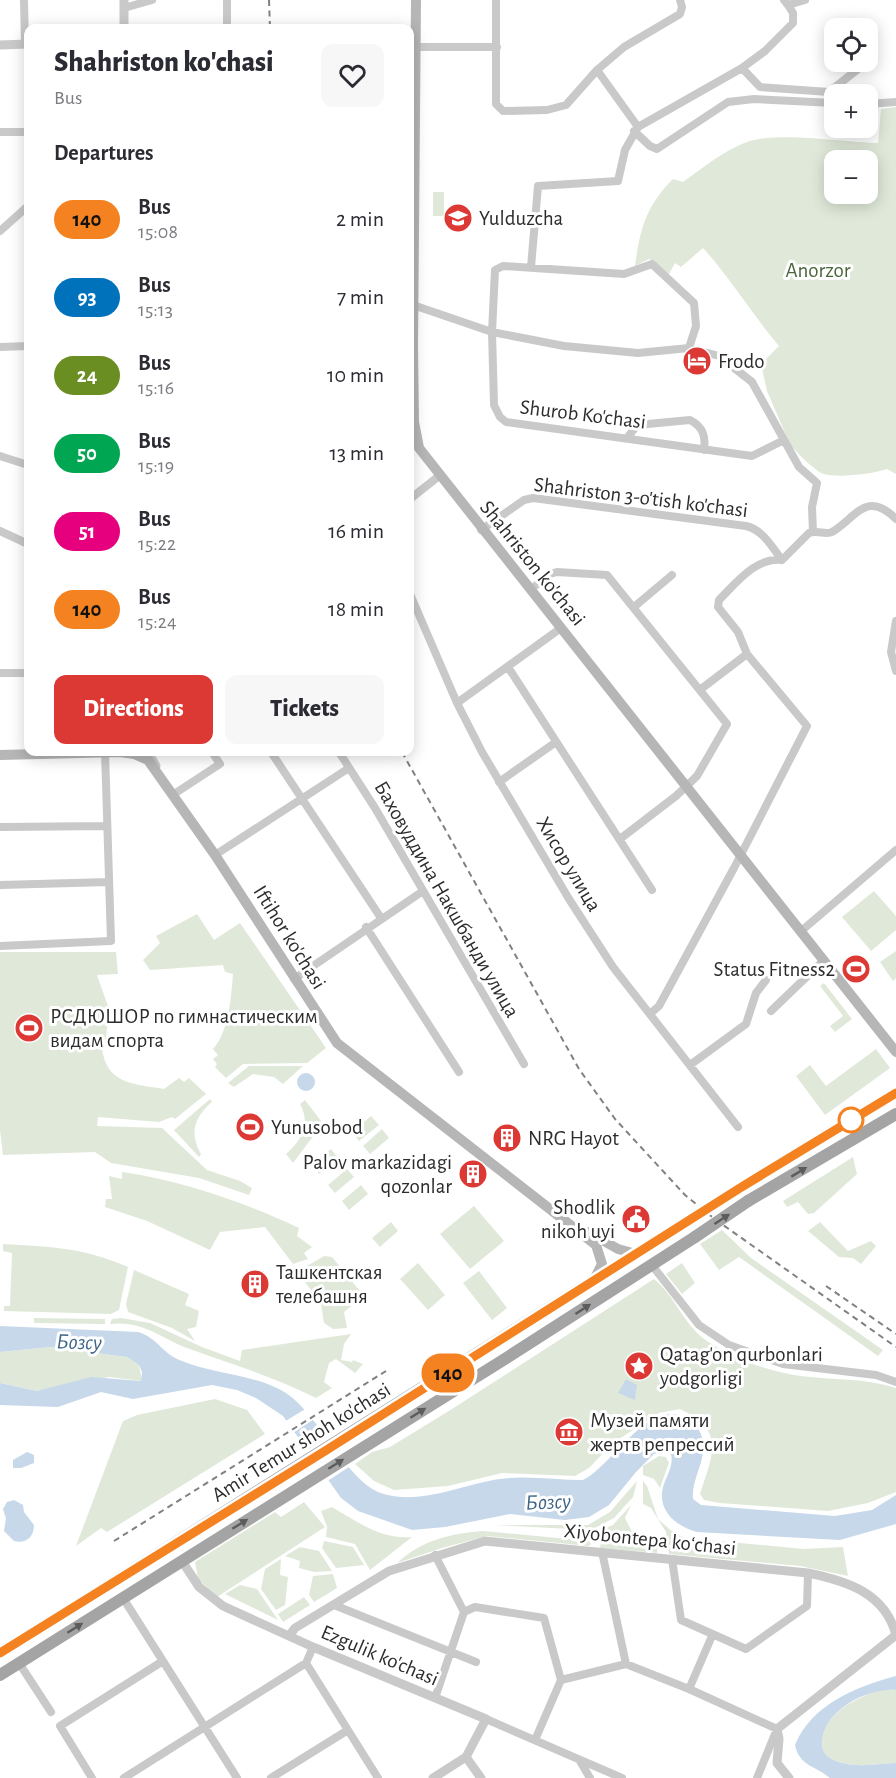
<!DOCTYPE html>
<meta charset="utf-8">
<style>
:root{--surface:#fff;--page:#f7f7f7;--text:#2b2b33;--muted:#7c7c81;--accent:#dc3834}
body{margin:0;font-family:"Alegreya Sans",sans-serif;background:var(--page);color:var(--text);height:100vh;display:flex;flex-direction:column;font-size:22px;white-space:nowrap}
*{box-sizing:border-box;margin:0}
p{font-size:20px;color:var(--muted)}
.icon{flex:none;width:33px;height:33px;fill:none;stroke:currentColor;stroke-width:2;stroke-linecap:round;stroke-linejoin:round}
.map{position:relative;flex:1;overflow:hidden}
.drawer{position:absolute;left:24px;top:24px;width:390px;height:732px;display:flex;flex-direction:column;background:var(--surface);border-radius:12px;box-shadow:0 3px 15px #0003}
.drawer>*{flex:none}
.badge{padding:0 12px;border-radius:20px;font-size:21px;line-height:39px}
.buttons{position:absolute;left:824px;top:18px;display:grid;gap:12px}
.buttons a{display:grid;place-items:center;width:54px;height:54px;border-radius:12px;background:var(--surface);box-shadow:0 3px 15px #0003;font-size:30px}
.map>.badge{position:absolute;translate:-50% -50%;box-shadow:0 0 0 3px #fff}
h2{padding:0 30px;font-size:22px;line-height:54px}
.round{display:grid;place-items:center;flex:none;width:63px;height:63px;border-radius:12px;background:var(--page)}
.summary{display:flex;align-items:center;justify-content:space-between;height:102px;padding:0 30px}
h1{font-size:28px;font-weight:800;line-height:45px}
.button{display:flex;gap:12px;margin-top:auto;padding:12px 30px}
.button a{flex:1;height:69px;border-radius:12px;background:var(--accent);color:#fff;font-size:24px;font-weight:800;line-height:69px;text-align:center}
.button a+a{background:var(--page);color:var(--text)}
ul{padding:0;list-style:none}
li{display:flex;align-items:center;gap:18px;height:78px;padding:0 30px}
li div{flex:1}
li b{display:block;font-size:22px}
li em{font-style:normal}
li .badge{min-width:66px;font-weight:700;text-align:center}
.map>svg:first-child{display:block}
.green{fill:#e0e9d9;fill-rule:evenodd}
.water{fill:#c6d8e9}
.pier{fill:#fff}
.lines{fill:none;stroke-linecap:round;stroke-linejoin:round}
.minor{stroke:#c9c9c9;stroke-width:8}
.tertiary{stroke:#c9c9c9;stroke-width:9}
.secondary{stroke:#b6b6b6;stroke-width:10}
.primary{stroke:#a4a4a4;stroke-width:12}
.rail{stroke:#818181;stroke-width:2;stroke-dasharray:6 4.5;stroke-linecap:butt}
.primary-bridge{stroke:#a4a4a4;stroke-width:12}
.oneway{fill:#5c5c5c}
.line-casing{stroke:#fff;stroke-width:14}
.line{stroke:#f58220;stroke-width:9}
.stop-dot{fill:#fff;stroke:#f58220;stroke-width:3}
.labels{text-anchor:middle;stroke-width:6;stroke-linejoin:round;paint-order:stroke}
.poi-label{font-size:21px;fill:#2c2c2c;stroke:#fff;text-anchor:start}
.park-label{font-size:21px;fill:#4b653c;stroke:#fff}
.street-label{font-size:21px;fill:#2c2c2c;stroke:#fff}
.water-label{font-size:22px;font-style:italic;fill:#3e6589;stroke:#fff}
</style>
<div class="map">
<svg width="896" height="1778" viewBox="0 0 896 1778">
<rect width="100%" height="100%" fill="#fff"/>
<path class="green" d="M896,107V474L887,469C873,474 838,478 824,474C816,472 793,450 789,442L767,391L761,364L779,346C752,314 731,279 703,248L681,267L675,263L669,274L649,259L635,266C640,229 646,206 673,179L683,182C703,168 724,150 747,142C777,131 844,142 878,143L881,109ZM834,160H867V194H834Z
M433,192H444V216H433Z
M874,891L896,916V930L871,951L842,917Z
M197,914L214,940L240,923L326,1048L307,1063L243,1064L226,1078L215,1067L217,1064L213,1059L218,1055L213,1049C229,1031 231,998 233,974L225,972L223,965L150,970L143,960L160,943L156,936Z
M896,951V978L893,981L880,962Z
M0,952H116L118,974L97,975L109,1009L105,1048H102C106,1084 134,1084 164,1089L179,1078L184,1082L189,1078L206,1094L175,1119L172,1117L159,1122L98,1117L97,1126L162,1128L207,1170L240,1181L252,1188L249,1195L199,1178L111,1163L95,1152L3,1155L0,1130Z
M824,983L852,1019L835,1032L830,1026L843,1016L820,986Z
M876,1049L890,1068L825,1115L796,1076L810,1065L826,1086Z
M249,1066H303L283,1084L274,1077L253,1074L234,1087L228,1083Z
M210,1099L212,1102C194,1117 189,1134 201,1154L199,1157L174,1130Z
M305,1100L321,1121V1126L293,1163L286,1154C302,1140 311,1124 300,1104Z
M371,1116L379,1125L359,1141L352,1132Z
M382,1129L389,1138L370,1154L363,1146Z
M331,1149L338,1158L319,1174L312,1165Z
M853,1157L857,1174L814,1213L808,1214L798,1202L787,1207L783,1201Z
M347,1169L354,1177L335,1193L328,1185Z
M122,1172C184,1181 243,1202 299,1228L297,1236L312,1247L304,1253L308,1259L293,1264L265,1227L220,1232L210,1250L147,1221L105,1207L106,1199H112L109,1176L122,1179Z
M361,1185L368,1194L349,1210L342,1201Z
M474,1206L504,1241L470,1269L440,1234Z
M391,1222L398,1231L380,1247L372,1238Z
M820,1222L848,1251L871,1241L876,1246L861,1264L853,1258L839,1257L808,1231Z
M722,1230L751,1258L883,1350L878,1356L739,1257L719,1270L700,1244Z
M3,1244C52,1247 82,1247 128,1267L119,1310L111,1314L4,1311V1306H10L12,1253L3,1251Z
M324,1256L332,1257L364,1296L344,1312L347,1328L333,1329L324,1323L321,1304L300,1275L302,1269Z
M418,1263L445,1295L428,1310L400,1279Z
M682,1263L695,1283L682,1294L666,1274Z
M134,1270L189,1294L185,1305L199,1311L196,1327L187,1329L195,1341L172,1328L128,1312L126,1304Z
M479,1271L507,1308L492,1320L463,1283Z
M654,1279C675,1295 684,1326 707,1341C734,1359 770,1372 801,1376C833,1380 865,1378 896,1388V1492L868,1503L828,1511L720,1503L704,1500L700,1494C712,1455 727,1431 680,1409L659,1413L613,1443L589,1468L575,1476L502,1473L448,1486L394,1490L374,1481L355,1464L372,1452L390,1447L452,1409Z
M34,1318L105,1319V1324L34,1323Z
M121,1318L150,1323L202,1347L240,1361L242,1350L351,1334L344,1344L341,1360L352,1362L353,1360L363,1364L355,1373L336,1359L329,1363L324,1382L332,1388L316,1398C275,1377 231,1364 187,1348C159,1337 142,1320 110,1324L112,1319Z
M50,1347L127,1357L139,1365L142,1381L109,1377L37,1391L0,1383V1352Z
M215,1399L247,1410L265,1434L107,1532L101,1528L76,1546L123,1421L137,1415Z
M659,1456L666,1457L669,1463L660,1488L654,1479L643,1475V1466Z
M637,1481L633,1497L614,1518L591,1530L493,1525H588L610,1512Z
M643,1481L647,1486L658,1519L675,1534L686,1538L804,1549L843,1547L848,1576L800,1566L669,1554L666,1532L651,1508L643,1504Z
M304,1502L325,1527L217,1597L198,1579L195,1562L275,1512L281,1517Z
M631,1505L625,1518L633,1534L601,1530L613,1525Z
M332,1507C358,1522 381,1540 412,1537L370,1570L355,1544L326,1537L327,1527L321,1511Z
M483,1531L589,1541L591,1544L589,1546L487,1536L442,1548L397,1563C422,1540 449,1534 483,1531Z
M324,1541L353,1547L364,1565L336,1568L322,1548Z
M601,1542L657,1548V1553L600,1548Z
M300,1547L319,1551L332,1571L314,1572L299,1568L300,1561L285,1556Z
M281,1559L280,1575L288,1577L285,1605L276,1610L261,1589L265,1569Z
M333,1574L337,1588L314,1602L309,1595L313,1576Z
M240,1585L257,1589L278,1620L225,1594Z
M304,1597L310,1605L283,1622L278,1614Z
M882,1689L896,1690V1763C876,1764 850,1769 832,1759C824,1756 821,1749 822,1740C826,1711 857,1698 882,1689Z"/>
<path class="water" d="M297 1082a9 9 0 1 1 18 0a9 9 0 1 1-18 0Z
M0,1326L138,1332C157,1337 162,1354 182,1361C216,1375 260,1374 290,1396C322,1420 349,1485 384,1494C423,1505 463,1484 500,1479C526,1475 556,1480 583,1480C613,1466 649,1395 687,1419C696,1424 701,1431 703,1441C706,1462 691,1479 693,1499L701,1505L835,1516L872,1510L896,1495V1524L840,1540L697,1532C676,1526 657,1511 663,1487C666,1476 674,1466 671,1454L663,1451L654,1454L636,1472L609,1505L589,1517L565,1520L510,1514L445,1527L412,1530L358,1511L341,1498L283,1416L256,1398L237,1390L212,1385L133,1399L101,1392L58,1407L0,1405V1383L37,1391L91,1377L141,1381L142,1372L139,1365L127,1357L50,1347L0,1352Z
M626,1379L637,1385L635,1400L618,1393Z
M27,1452L34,1455V1463L21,1468H13V1460Z
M14,1500L23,1505L24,1512L34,1525C34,1537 26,1544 14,1541L4,1531L6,1518L3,1509L7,1502Z
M896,1676V1690C868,1688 826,1709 822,1740C821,1749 824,1755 832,1759C850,1769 876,1764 896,1763V1778H830C816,1766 799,1766 795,1745C811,1705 857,1686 896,1676Z"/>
<path class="pier" d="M307,1408L316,1418L293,1433L284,1422Z
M330,1435L352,1465L326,1482L305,1451Z"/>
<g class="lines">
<path class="minor" d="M24,0L25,44
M496,0V104L503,111L547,110L566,105L597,70L624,47L680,14L682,7L680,0
M784,0L788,5L805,0
M124,8L152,0
M227,28V0
M416,47H497
M742,68L760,87L829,92L858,69
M597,70L638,127
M867,104L896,102
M634,131L650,146L657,149L728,102L754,99L834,103
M0,132H28
M0,231L28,206
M531,267L538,186L618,181L625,150L638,127L742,68L765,51L793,23V13L788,5
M413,305L492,332L564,346L638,353L689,348L719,356L752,382L799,467L817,483L812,507L813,532
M0,347L28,346
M689,348L696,326L694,303L652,264L624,274L503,266L495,270L492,332L494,405L500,417L506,422L752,456L784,440
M628,437L637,425L690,420C703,427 706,436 704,450
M0,456L28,465
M410,499L439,476
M481,530L524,500L533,498L746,526C763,530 772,547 782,560C756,557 737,582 719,600L718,607L738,632L747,654L807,726L734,868L659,1006L651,1013
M0,531L28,544
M782,560L809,533C817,530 826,535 832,532C856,518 866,489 896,519
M530,590L550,574L557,572L607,575L727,724L697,776L676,796L620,839
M410,594L457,703L482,752L569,899L613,967L738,1127
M634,607L672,575
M896,621L891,652L896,671
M508,667L652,890
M0,673H28
M701,689L747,654
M457,703L561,628
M271,752L381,918
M339,752L375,808L524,1064
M499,782L556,742
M174,794L220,764L212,752
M0,827L107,826
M215,855L349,768
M0,885L109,882
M366,927L459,1072
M800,932L896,850
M0,946L111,941L105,752
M294,979L423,891
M771,1011L823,961
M690,1065L746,1024L756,993L766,980
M651,1264L699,1325L729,1345L783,1364L876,1375L896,1382
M602,1552L626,1664
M435,1555L464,1612L435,1698
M672,1559L681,1620L746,1649L807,1606L808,1573
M123,1598L237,1778
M334,1605L476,1662
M464,1612L475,1607L544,1618L561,1680
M19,1663L51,1712
M306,1663L378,1778
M689,1689L712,1636
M486,1719L622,1778
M535,1740L561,1680L626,1664L689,1689L777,1729L757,1778
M580,1761L590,1778
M92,1778L60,1726L163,1661
M124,1778L306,1663L313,1647
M271,1778L348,1730"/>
<path class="tertiary" d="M124,0V28
M0,45L28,44
M148,752L156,766
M182,1561L199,1587L223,1606L313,1647L486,1719L466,1757L433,1778
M289,1636L295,1628L389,1571L485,1541L808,1573C847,1581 885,1593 896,1635L777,1729L779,1739L777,1763L789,1778
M466,1757L481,1778"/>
<path class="secondary" d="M416,0L413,346L414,422L419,448L896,1052
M0,755L120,752L134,754L148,760L215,855L337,1043L596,1245L602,1264L594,1280
M588,1232L618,1249L636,1254"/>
<path class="primary" d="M740,1188L896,1093
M748,1201L896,1114
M0,1653L686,1222
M0,1675L508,1357L695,1237"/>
<path class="rail" d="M269,0L270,28
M402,752L579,1069L615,1119L685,1195L716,1220L896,1347
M826,1286L896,1334
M114,1541L386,1371"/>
<path class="primary-bridge" d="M686,1222L740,1188
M695,1237L748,1201"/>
</g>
<defs><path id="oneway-solid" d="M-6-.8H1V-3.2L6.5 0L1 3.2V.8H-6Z" transform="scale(1.5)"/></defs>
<g class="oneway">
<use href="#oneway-solid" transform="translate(799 1172) rotate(-31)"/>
<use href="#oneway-solid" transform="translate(722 1219) rotate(-33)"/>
<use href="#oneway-solid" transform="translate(583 1309) rotate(-33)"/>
<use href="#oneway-solid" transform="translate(418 1413) rotate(-32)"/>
<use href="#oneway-solid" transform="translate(336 1464) rotate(-32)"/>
<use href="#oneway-solid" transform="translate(240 1524) rotate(-32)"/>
<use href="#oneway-solid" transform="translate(75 1628) rotate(-32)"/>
</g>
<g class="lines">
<g class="line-casing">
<path id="line" d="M0,1653L325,1451L740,1188L896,1093"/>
</g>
<use href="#line" class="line"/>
</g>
<defs>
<g id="school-disc" transform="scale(1.5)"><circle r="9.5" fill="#dc3834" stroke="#fff"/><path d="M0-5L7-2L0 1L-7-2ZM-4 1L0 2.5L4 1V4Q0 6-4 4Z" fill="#fff"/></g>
<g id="hotel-disc" transform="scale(1.5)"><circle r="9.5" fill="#dc3834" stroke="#fff"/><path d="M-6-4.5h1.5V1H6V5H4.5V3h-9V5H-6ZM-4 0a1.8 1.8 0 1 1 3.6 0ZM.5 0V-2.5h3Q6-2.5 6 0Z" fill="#fff"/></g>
<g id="stadium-disc" transform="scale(1.5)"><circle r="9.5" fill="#dc3834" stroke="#fff"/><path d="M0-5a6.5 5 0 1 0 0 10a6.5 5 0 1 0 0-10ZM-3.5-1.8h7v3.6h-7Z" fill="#fff"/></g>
<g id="building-disc" transform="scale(1.5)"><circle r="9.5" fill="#dc3834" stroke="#fff"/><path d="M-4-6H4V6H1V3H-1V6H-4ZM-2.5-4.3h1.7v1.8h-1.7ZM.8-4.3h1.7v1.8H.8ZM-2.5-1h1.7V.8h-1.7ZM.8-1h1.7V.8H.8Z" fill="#fff"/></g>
<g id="civic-disc" transform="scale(1.5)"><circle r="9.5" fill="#dc3834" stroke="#fff"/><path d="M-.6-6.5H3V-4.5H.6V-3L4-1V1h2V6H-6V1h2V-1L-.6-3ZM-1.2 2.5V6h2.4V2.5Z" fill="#fff"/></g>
<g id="sight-disc" transform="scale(1.5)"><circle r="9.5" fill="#dc3834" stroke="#fff"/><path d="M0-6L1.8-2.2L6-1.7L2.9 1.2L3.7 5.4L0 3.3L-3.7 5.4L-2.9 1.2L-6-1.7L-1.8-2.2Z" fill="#fff"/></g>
<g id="museum-disc" transform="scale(1.5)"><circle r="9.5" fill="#dc3834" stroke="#fff"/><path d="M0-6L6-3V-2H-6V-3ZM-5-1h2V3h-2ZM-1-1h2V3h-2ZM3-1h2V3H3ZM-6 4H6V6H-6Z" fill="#fff"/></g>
</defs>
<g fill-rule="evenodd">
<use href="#school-disc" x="458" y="218"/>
<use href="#hotel-disc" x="697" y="361"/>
<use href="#stadium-disc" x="856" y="969"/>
<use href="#stadium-disc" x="29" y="1028"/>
<use href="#stadium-disc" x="250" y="1127"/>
<use href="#building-disc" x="507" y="1138"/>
<use href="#building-disc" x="473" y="1174"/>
<use href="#civic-disc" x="636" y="1219"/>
<use href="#building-disc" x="255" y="1284"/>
<use href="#sight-disc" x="639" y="1366"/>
<use href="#museum-disc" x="569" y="1432"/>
</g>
<circle class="stop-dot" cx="851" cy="1120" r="12"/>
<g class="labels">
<g class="poi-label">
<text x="479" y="225">Yulduzcha</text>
<text x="718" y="368">Frodo</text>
<text x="835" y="976" text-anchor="end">Status Fitness2</text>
<text x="50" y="1023">РСДЮШОР по гимнастическим<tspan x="50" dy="24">видам спорта</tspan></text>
<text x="271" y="1134">Yunusobod</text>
<text x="528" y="1145">NRG Hayot</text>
<text x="452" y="1169" text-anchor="end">Palov markazidagi<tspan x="452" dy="24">qozonlar</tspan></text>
<text x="615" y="1214" text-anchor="end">Shodlik<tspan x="615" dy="24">nikoh uyi</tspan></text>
<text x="276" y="1279">Ташкентская<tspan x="276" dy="24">телебашня</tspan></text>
<text x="660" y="1361">Qatag'on qurbonlari<tspan x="660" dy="24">yodgorligi</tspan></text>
<text x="590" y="1427">Музей памяти<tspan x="590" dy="24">жертв репрессий</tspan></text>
</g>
<g class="park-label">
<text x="818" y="277">Anorzor</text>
</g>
<g class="street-label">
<text transform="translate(583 414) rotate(7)" y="7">Shurob Ko'chasi</text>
<text transform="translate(641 497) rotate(7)" y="7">Shahriston 3-o'tish ko'chasi</text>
<text transform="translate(533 563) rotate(51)" y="7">Shahriston ko'chasi</text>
<text transform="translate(569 864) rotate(59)" y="7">Хисор улица</text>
<text transform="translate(447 899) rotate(60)" y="7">Баховуддина Накшбанди улица</text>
<text transform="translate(290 937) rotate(58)" y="7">Iftihor ko'chasi</text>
<text transform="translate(301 1442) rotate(-32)" y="7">Amir Temur shoh ko'chasi</text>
<text transform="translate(650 1539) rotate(6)" y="7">Xiyobontepa koʻchasi</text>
<text transform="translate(380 1655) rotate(23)" y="7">Ezgulik ko'chasi</text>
</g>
<g class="water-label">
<text transform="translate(79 1341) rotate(2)" y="8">Бозсу</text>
<text transform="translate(548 1501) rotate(-2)" y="8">Бозсу</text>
</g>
</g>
</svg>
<div class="buttons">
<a><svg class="icon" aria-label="locate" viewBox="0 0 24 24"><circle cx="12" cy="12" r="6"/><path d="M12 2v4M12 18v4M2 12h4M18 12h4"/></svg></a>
<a>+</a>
<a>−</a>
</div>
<b class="badge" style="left:448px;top:1373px;background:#f58220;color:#111">140</b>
<section class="drawer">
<div class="summary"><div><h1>Shahriston ko'chasi</h1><p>Bus</p></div><a class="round"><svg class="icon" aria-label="heart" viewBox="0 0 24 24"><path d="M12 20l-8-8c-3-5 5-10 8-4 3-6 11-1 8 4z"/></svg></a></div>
<h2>Departures</h2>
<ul>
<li><span class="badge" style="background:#f58220;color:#111">140</span><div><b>Bus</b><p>15:08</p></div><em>2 min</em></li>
<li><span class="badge" style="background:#0072bc;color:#fff">93</span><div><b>Bus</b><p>15:13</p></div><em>7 min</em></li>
<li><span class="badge" style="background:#6b8e23;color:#fff">24</span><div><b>Bus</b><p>15:16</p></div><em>10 min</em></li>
<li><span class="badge" style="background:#00a651;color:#fff">50</span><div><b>Bus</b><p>15:19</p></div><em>13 min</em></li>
<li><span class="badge" style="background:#e6007e;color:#fff">51</span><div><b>Bus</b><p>15:22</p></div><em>16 min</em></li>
<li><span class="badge" style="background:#f58220;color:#111">140</span><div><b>Bus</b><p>15:24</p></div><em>18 min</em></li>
</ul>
<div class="button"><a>Directions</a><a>Tickets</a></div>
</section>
</div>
